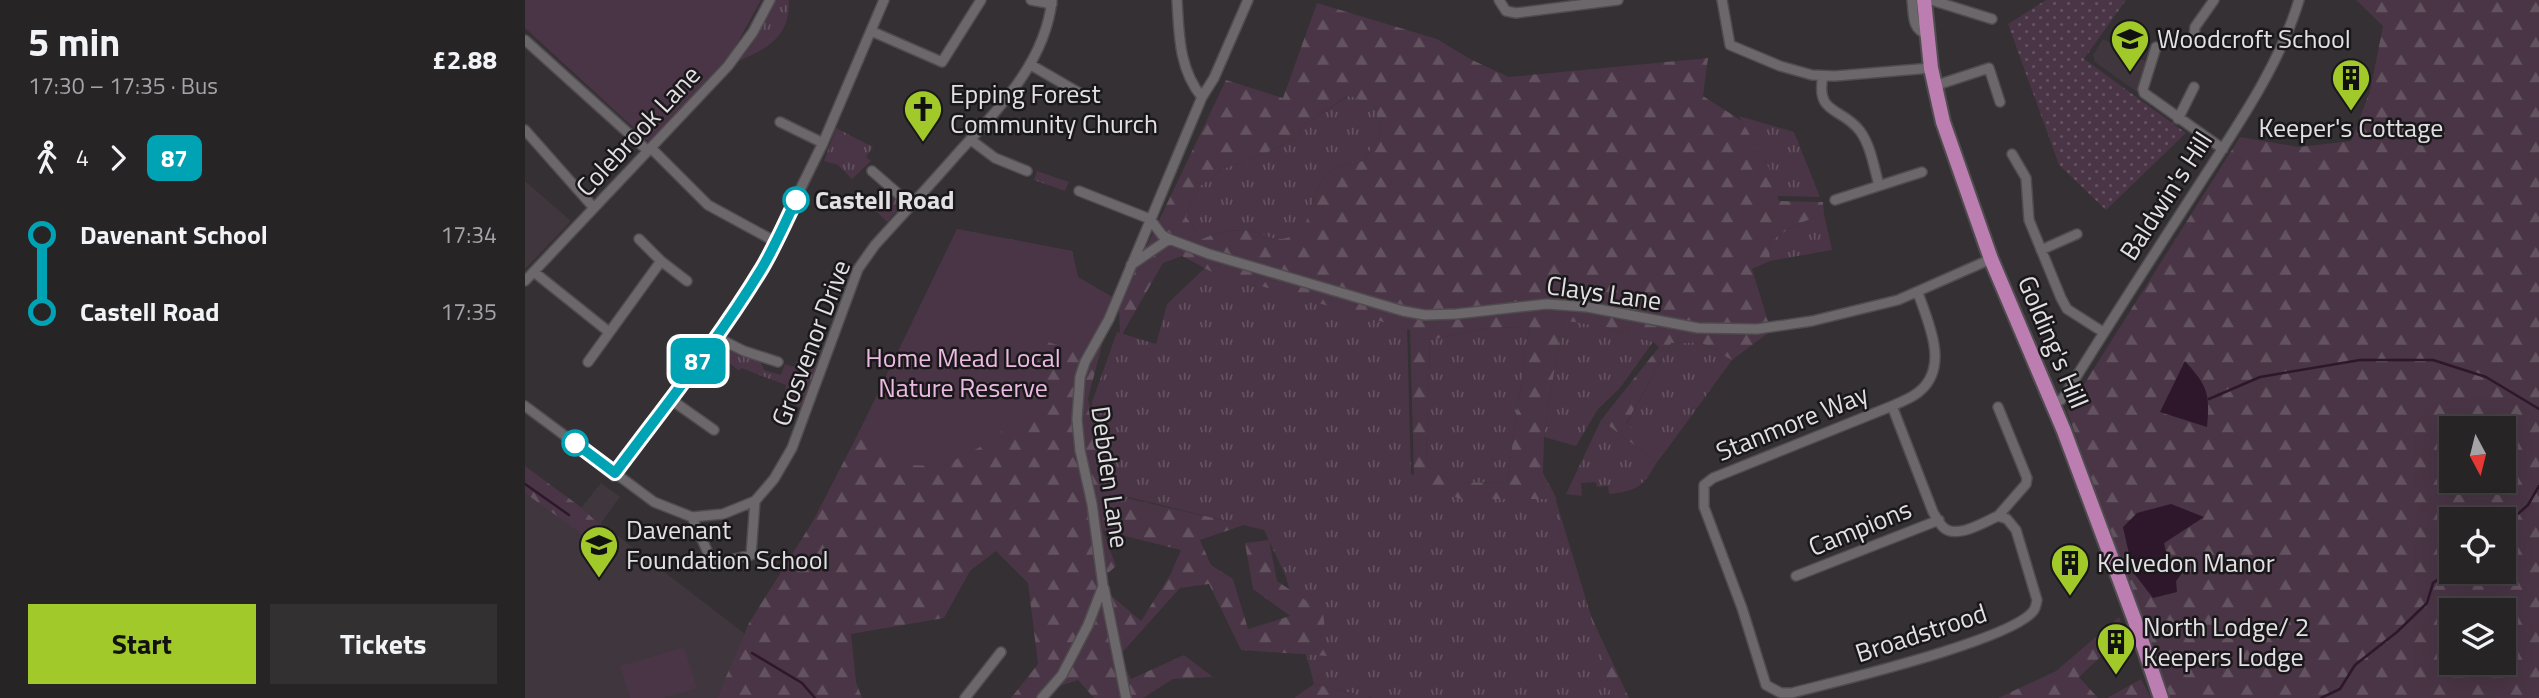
<!DOCTYPE html>
<meta charset="utf-8">
<style>
:root{--surface:#272426;--page:#333032;--text:#f1f3f6;--muted:#a4a4a7;--line:#434143;--accent:#a1c92a}
body{margin:0;font-family:"Titillium Web",sans-serif;background:var(--page);color:var(--text);height:100vh;display:flex;flex-direction:column;font-size:26px;white-space:nowrap}
*{box-sizing:border-box;margin:0}
p{font-size:23px;color:var(--muted)}
.icon{flex:none;width:38px;height:38px;fill:none;stroke:currentColor;stroke-width:2;stroke-linecap:round;stroke-linejoin:round}
.map{position:relative;flex:1;overflow:hidden}
.panel{display:flex;flex-direction:column;background:var(--surface);width:525px}
.panel>*{flex:none}
.badge{padding:0 14px;border-radius:10px;font-size:24px;line-height:46px}
.needle{width:46px;rotate:173deg}
.tools{position:absolute;left:1914px;top:416px;display:grid;gap:14px}
.tools a{display:grid;place-items:center;width:77px;height:77px;border-radius:0px;background:var(--surface);box-shadow:0 7px 28px #0002,0 0 0 2px var(--line);font-size:35px}
.map>.badge{position:absolute;translate:-50% -50%;box-shadow:0 0 0 4px #fff}
.legs{display:flex;align-items:center;gap:10px;height:77px;padding:0 28px;font-size:23px}
.legs p{margin-inline-start:auto}
.head{display:flex;align-items:center;justify-content:space-between;height:119px;padding:0 28px}
h1{font-size:38px;font-weight:700;line-height:52px}
.button{display:flex;gap:14px;margin-top:auto;padding:14px 28px}
.button a{flex:1;height:80px;border-radius:0px;background:var(--accent);color:#111;font-size:28px;font-weight:700;line-height:80px;text-align:center}
.button a+a{background:var(--page);color:var(--text)}
ul{padding:0 28px;list-style:none}
li{display:flex;align-items:center;gap:24px;height:77px;font-size:26px}
li i{display:grid;place-items:center;width:10px;height:100%;margin:0 9px;background:currentColor}
li i::after{content:'';width:18px;height:18px;margin:-9px;border:5px solid;border-radius:50%;background:var(--surface)}
li p{margin-inline-start:auto}
li:first-child i{background:linear-gradient(#0000 50%,currentColor 0)}
li:last-child i{background:linear-gradient(currentColor 50%,#0000 0)}
main{display:flex;flex:1;min-height:0}
.map>svg:first-child{display:block}
.built{fill:#40363e}
.grass{fill:url(#grass-tufts)}
.forest{fill:url(#forest-firs);fill-rule:evenodd}
.park{fill:#493545}
.garden{fill:url(#garden-dots)}
.water{fill:#2e172a}
.lines{fill:none;stroke-linecap:round;stroke-linejoin:round}
.stream{stroke:#2e172a;stroke-width:2.5}
.minor-casing{stroke:#4f4c4f;stroke-width:12}
.primary-casing{stroke:#4f4c4f;stroke-width:18}
.minor{stroke:#6c676b;stroke-width:9}
.primary{stroke:#bc7db1;stroke-width:14}
.line-1-casing{stroke:#fff;stroke-width:16}
.line-1{stroke:#00a3b4;stroke-width:10}
.stop-1-dot{fill:#fff;stroke:#00a3b4;stroke-width:3.5}
.labels{text-anchor:middle;stroke-width:5;stroke-linejoin:round;paint-order:stroke}
.poi-label{font-size:26px;fill:#e2e0e2;stroke:#1a181a;text-anchor:start}
.street-label{font-size:26px;fill:#e2e0e2;stroke:#1a181a}
.stop-label{font-size:26px;font-weight:bold;fill:#e2e0e2;stroke:#1a181a;text-anchor:start}
.park-label{font-size:26px;fill:#ecb9e2;stroke:#1a181a}
</style>
<main>
<section class="panel">
<div class="head"><div><h1>5 min</h1><p>17:30 – 17:35 · Bus</p></div><b>£2.88</b></div>
<div class="legs"><svg class="icon" aria-label="walk" viewBox="0 0 24 24"><circle cx="13" cy="4" r="2"/><path d="M13 8l-2 6 4 7M11 14l-3 7M7 12l3-4h3l4 4"/></svg>4<svg class="icon" aria-label="forward" viewBox="0 0 24 24"><path d="M9 5l7 7-7 7"/></svg><b class="badge" style="background:#00a3b4;color:#fff">87</b></div>
<ul>
<li><i style="color:#00a3b4"></i><b>Davenant School</b><p>17:34</p></li>
<li><i style="color:#00a3b4"></i><b>Castell Road</b><p>17:35</p></li>
</ul>
<div class="button"><a>Start</a><a>Tickets</a></div>
</section>
<div class="map">
<svg width="2014" height="698" viewBox="0 0 2014 698">
<defs>
<pattern id="grass-tufts" width="24" height="20" patternUnits="userSpaceOnUse" patternTransform="scale(1.75)"><rect width="24" height="20" fill="#493545"/><path d="M3 7l-1-3M5 7V3M7 7l1-3M15 17l-1-3M17 17v-4M19 17l1-3" fill="none" stroke="#635260"/></pattern>
<pattern id="forest-firs" width="22" height="20" patternUnits="userSpaceOnUse" patternTransform="scale(1.75)"><rect width="22" height="20" fill="#493545"/><path d="M5 1l3.5 6h-7zM16 11l3.5 6h-7z" fill="#635260"/></pattern>
<pattern id="garden-dots" width="8" height="8" patternUnits="userSpaceOnUse" patternTransform="scale(1.75)"><rect width="8" height="8" fill="#493545"/><path d="M2 2h.1M6 6h.1" fill="none" stroke="#635260" stroke-width="1.8" stroke-linecap="round"/></pattern>
</defs>
<rect width="100%" height="100%" fill="#343033"/>
<path class="built" d="M1578,39L1627,65L1615,94L1570,62L1568,55Z
M0,181L46,221L0,269Z
M0,476L55,509L76,483L95,497L76,523L220,634L192,698H0Z"/>
<path class="grass" d="M249,0H264C264,42 240,48 208,64Z
M825,95L850,107L856,134L838,161C830,163 819,164 811,168C781,184 792,222 770,235C748,247 740,231 719,230C704,230 690,233 677,239L661,217L669,190L700,168L741,153L772,137L780,124Z
M1214,116L1269,132L1295,197L1252,196L1241,163Z
M311,128L348,147L341,157L346,161L327,179L313,165L299,161Z
M512,171L544,182L540,191L509,180Z
M365,192L379,203L362,222L351,211L353,202Z
M1299,214L1307,250L1245,261L1244,242L1270,225Z
M682,266L882,325L886,474L933,494H1029L1067,619L1087,698H847L789,684L761,577L739,530L603,497L589,533L577,530L567,402L592,332L631,344L642,304Z
M1037,319L1085,328L1128,342L1095,388L1073,409L1051,446L1019,437Z
M1004,327L982,483L930,482L901,466L905,340L962,328Z
M1175,342L1207,360L1140,452L1101,425L1146,343Z
M200,345L234,358L239,370L256,375L260,364L269,367L273,357L293,363L277,408L266,404L260,391L261,385L216,368L214,371L193,353Z
M1076,420L1132,462C1118,487 1112,491 1084,494L1083,486L1072,487L1071,482L1056,483L1057,496L1041,494Z"/>
<path class="forest" d="M1831,0H2014V698H1641L1614,610L1542,411L1715,137L1774,147L1826,141L1845,91L1858,26ZM1927,429H1979V481H1927ZM1612,513L1678,517L1639,543L1643,566L1663,564L1651,581ZM1927,520H1979V572H1927ZM1927,611H1979V663H1927Z
M792,3L912,39L947,60L984,77L1183,58L1178,96L1217,121L1244,168L1254,201L1298,202L1299,214L1270,225L1244,242L1245,261L1227,269L1246,331L1207,360L1175,342L1146,343L1101,424L1140,452L1132,462L1076,420L1134,347L1128,342L1085,328L1037,320L1019,437L1018,473L1032,499H935L889,479L885,330L685,271L657,256L638,263L595,338L594,304L701,80L758,98ZM824,95L850,107L856,134L838,161C830,163 819,164 811,168C781,184 792,222 770,234C748,247 740,231 719,230C704,230 690,233 677,239L661,217L669,190L700,168L741,153L772,137L780,124ZM1004,327L982,483L930,482L901,466L905,340L962,328Z
M432,229L547,251L553,277L589,298L563,399L580,474L578,531L591,566L572,583L616,621L645,575L656,550L588,533L602,498L719,525L675,540L686,565L708,579L723,629L765,616L728,589L720,543L744,540L752,581L798,612L803,656L716,650L684,584L655,588L594,656L606,679L659,655L688,677L648,679L618,698H569L553,680L531,687L524,698H486L513,664L503,583L471,551L445,571L419,618L326,634L331,682L337,698H192L224,623L288,521L350,401Z
M0,466L53,505L94,542L86,555L0,493Z
M1065,614L1104,698H1087Z
M1594,617L1600,634L1554,677L1573,698H1473L1531,671Z
M1616,679L1626,698H1582Z
M789,684L847,698H769Z"/>
<path class="park" d="M0,0H236L207,53L124,142L0,28Z
M432,229L547,251L553,277L589,298L564,354L519,341L497,414L461,444L418,466L382,465L332,436Z
M159,647L172,688L139,698H105L95,666Z"/>
<path class="garden" d="M1521,0H1601L1559,59L1661,133L1581,210L1534,165L1483,24Z"/>
<path class="water" d="M1660,361C1683,387 1685,393 1682,427L1635,412Z
M1646,504L1679,517L1639,543L1644,566L1664,564L1651,581L1652,592L1628,598L1608,572L1598,527L1612,513Z"/>
<g class="lines">
<path class="stream" d="M1684,399L1735,377L1835,360H1908L1961,377L2014,409
M0,484L44,515
M1979,526L2003,505L2014,486
M227,653L277,683L290,698
M1796,698L1815,689L1830,665L1872,632L1902,603L1908,583L1927,569"/>
<g class="minor-casing">
<path id="minor" d="M506,0L527,4
M652,0C654,34 654,70 677,97
M974,0L981,11L991,13L1093,0
M1197,0L1205,45L1255,66L1287,75L1310,76L1406,68
M1387,0C1389,14 1386,29 1402,34
M1406,0L1467,19
M346,31L417,62L456,0
M1669,38L1670,27L1689,0
M0,40L122,150
M1631,47L1618,89L1619,93L1698,149
M506,65L556,94
M1298,76C1290,115 1317,107 1335,131C1346,146 1349,168 1354,185
M1409,86L1464,68L1475,102
M1653,119L1669,87
M255,122L298,143
M0,130L69,208
M446,140L470,158L502,171
M126,148L183,205L251,242
M1487,154L1501,178L1504,220L1536,298L1542,309L1578,332
M347,171L386,205
M554,191L625,219L637,235L644,239L684,254L878,311L900,315L931,314L1022,304L1062,307L1173,328L1232,329L1287,321L1373,300L1466,259
M1310,200L1397,172
M114,239L136,261L162,281
M1516,250L1552,234
M606,265L644,239
M9,272L84,332
M0,281L203,66L228,32L245,0
M191,337L219,351L253,362
M63,362L136,261
M145,399L189,430
M1527,402L1536,400L1540,395C1583,325 1628,256 1672,188C1710,129 1754,67 1774,0
M0,406L129,502L167,517L198,514L230,501L249,479L267,448L333,269L350,245C378,214 406,184 433,153C474,108 520,63 527,0
M1367,406L1408,512C1411,517 1414,523 1418,527C1431,540 1459,522 1473,516L1482,519L1491,530L1512,600C1511,604 1511,607 1509,610C1489,640 1308,682 1267,693H1256L1241,685L1217,608L1179,507V485L1188,478L1367,406C1377,401 1388,398 1396,390C1424,365 1403,322 1393,293
M1473,407L1502,478L1501,484L1473,516
M89,476L191,337L237,267L298,143L359,0
M167,517L188,564L226,555L230,501
M1271,576L1414,520
M579,588L601,698
M440,698L476,652
M517,698L537,675L563,625L578,586L567,504L555,450L552,419L555,377L560,362L584,319L677,97L689,78L723,0"/>
</g>
<g class="primary-casing">
<path id="primary" d="M1399,0L1406,68L1418,122L1466,259L1539,431L1610,621L1636,698"/>
</g>
<use href="#minor" class="minor"/>
<use href="#primary" class="primary"/>
</g>
<g class="lines">
<g class="line-1-casing">
<path id="line-1" d="M50,443L90,473C140,406 194,339 237,268C250,246 260,223 271,200"/>
</g>
<use href="#line-1" class="line-1"/>
</g>
<defs>
<g id="school-pin" transform="scale(2.0125)"><path d="M0 17L-7.5 6A9.5 9.5 0 1 1 7.5 6Z" fill="#a1c92a" stroke="#1a181a"/><path d="M0-5L7-2L0 1L-7-2ZM-4 1L0 2.5L4 1V4Q0 6-4 4Z" fill="#111"/></g>
<g id="building-pin" transform="scale(2.0125)"><path d="M0 17L-7.5 6A9.5 9.5 0 1 1 7.5 6Z" fill="#a1c92a" stroke="#1a181a"/><path d="M-4-6H4V6H1V3H-1V6H-4ZM-2.5-4.3h1.7v1.8h-1.7ZM.8-4.3h1.7v1.8H.8ZM-2.5-1h1.7V.8h-1.7ZM.8-1h1.7V.8H.8Z" fill="#111"/></g>
<g id="church-pin" transform="scale(2.0125)"><path d="M0 17L-7.5 6A9.5 9.5 0 1 1 7.5 6Z" fill="#a1c92a" stroke="#1a181a"/><path d="M-1.2-6h2.4v3.5h3.3v2.4h-3.3V6h-2.4V-.1h-3.3v-2.4h3.3Z" fill="#111"/></g>
</defs>
<g fill-rule="evenodd">
<use href="#school-pin" x="1605" y="39"/>
<use href="#building-pin" x="1826" y="78"/>
<use href="#church-pin" x="398" y="109"/>
<use href="#school-pin" x="74" y="545"/>
<use href="#building-pin" x="1545" y="563"/>
<use href="#building-pin" x="1591" y="642"/>
</g>
<g class="stop-1-dot">
<circle cx="271" cy="200" r="12"/>
<circle cx="50" cy="443" r="12"/>
</g>
<g class="labels">
<g class="poi-label">
<text x="1632" y="48">Woodcroft School</text>
<text x="425" y="103">Epping Forest<tspan x="425" dy="30">Community Church</tspan></text>
<text x="1826" y="137" text-anchor="middle">Keeper's Cottage</text>
<text x="101" y="539">Davenant<tspan x="101" dy="30">Foundation School</tspan></text>
<text x="1572" y="572">Kelvedon Manor</text>
<text x="1618" y="636">North Lodge/ 2<tspan x="1618" dy="30">Keepers Lodge</tspan></text>
</g>
<g class="street-label">
<text transform="translate(113 131) rotate(-47)" y="9">Colebrook Lane</text>
<text transform="translate(1641 196) rotate(-57)" y="9">Baldwin's Hill</text>
<text transform="translate(1079 293) rotate(8)" y="9">Clays Lane</text>
<text transform="translate(1528 342) rotate(67)" y="9">Golding's Hill</text>
<text transform="translate(286 343) rotate(-69)" y="9">Grosvenor Drive</text>
<text transform="translate(1267 423) rotate(-22)" y="9">Stanmore Way</text>
<text transform="translate(585 477) rotate(82)" y="9">Debden Lane</text>
<text transform="translate(1335 528) rotate(-22)" y="9">Campions</text>
<text transform="translate(1396 633) rotate(-18)" y="9">Broadstrood</text>
</g>
<g class="stop-label">
<text x="290" y="209">Castell Road</text>
</g>
<g class="park-label">
<text x="438" y="367">Home Mead Local<tspan x="438" dy="30">Nature Reserve</tspan></text>
</g>
</g>
</svg>
<div class="tools">
<a><svg class="needle" viewBox="-14 -14 28 28"><path d="M0-13l5 13h-10z" fill="#e53935"/><path d="M0 13l5-13h-10z" fill="#a4a4a7"/></svg></a>
<a><svg class="icon" aria-label="locate" viewBox="0 0 24 24"><circle cx="12" cy="12" r="6"/><path d="M12 2v4M12 18v4M2 12h4M18 12h4"/></svg></a>
<a><svg class="icon" aria-label="layers" viewBox="0 0 24 24"><path d="M12 4l9 5-9 5-9-5zM3 14l9 5 9-5"/></svg></a>
</div>
<b class="badge" style="left:173px;top:361px;background:#00a3b4;color:#fff">87</b>
</div>
</main>
